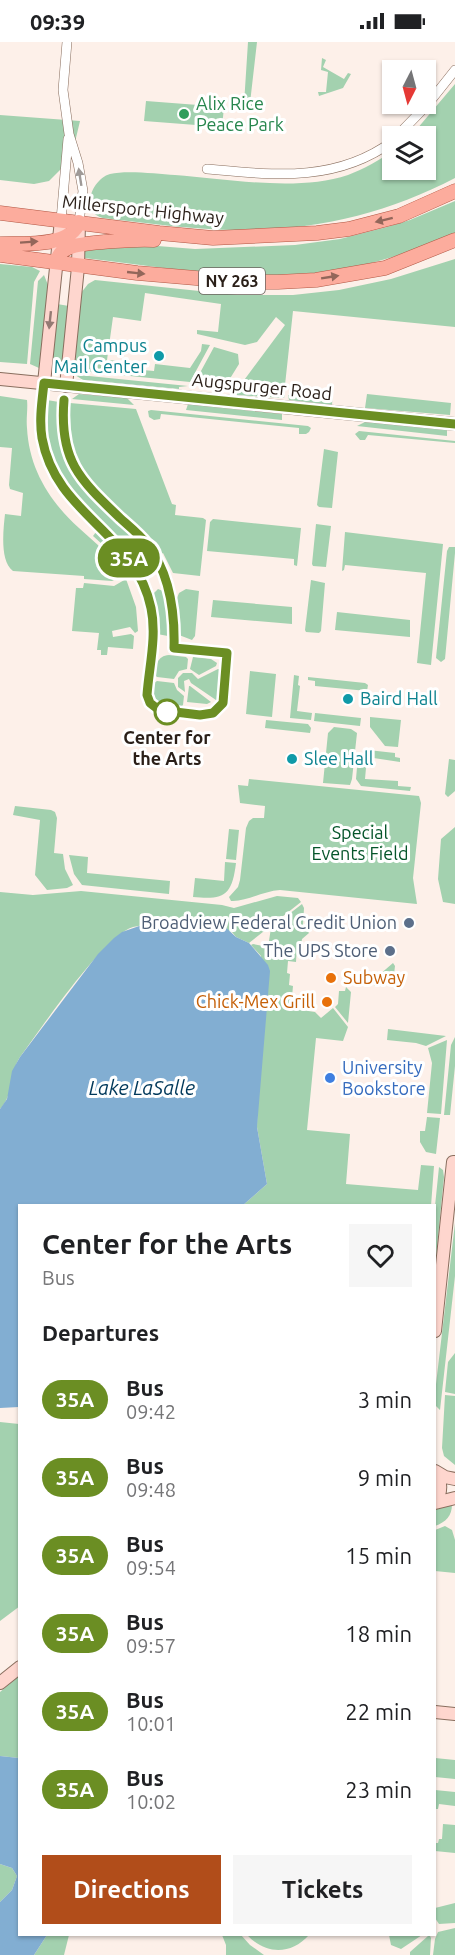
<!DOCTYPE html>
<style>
:root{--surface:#fff;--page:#f6f6f6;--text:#202124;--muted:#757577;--accent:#b14d1a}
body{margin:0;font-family:Ubuntu,sans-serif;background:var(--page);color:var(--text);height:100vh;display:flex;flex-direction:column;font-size:22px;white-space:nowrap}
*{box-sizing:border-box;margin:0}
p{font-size:20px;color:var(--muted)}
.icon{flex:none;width:33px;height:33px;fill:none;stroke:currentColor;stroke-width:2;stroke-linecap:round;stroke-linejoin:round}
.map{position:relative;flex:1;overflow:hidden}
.drawer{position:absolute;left:18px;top:1162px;width:418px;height:732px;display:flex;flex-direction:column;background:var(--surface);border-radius:0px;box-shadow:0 2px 4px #0004}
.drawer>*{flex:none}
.badge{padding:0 12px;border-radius:20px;font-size:21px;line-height:39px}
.needle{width:39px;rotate:186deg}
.tools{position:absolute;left:382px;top:18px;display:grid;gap:12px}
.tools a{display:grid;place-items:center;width:54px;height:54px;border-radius:0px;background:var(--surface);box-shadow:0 2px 4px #0004;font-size:30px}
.map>.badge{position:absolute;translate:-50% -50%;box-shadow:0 0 0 3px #fff}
h2{padding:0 24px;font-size:22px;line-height:54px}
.round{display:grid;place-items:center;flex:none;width:63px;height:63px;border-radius:0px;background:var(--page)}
.headline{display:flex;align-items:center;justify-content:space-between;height:102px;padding:0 24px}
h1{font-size:28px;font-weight:600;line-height:45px}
.action{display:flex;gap:12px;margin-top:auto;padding:12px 24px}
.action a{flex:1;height:69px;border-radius:0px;background:var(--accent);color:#fff;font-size:24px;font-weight:600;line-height:69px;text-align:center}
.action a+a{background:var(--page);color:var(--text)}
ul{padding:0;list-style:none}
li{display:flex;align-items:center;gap:18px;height:78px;padding:0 24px}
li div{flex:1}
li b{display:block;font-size:22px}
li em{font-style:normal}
li .badge{min-width:66px;font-weight:700;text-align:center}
.status{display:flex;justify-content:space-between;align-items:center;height:42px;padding:0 30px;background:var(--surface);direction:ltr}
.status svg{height:16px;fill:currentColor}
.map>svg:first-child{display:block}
.green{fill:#a3d1af}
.water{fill:#82aed2}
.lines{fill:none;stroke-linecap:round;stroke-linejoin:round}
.street-casing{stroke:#896e5e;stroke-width:10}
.secondary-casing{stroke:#896e5e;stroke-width:14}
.primary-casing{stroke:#b15744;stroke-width:15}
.street{stroke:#fff;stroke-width:9}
.secondary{stroke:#fed6ce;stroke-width:12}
.primary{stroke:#fcac9d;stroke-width:14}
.oneway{fill:#9f9a97}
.oneway2{fill:#93665a}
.oneway3{fill:#947a73}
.line-casing{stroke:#fff;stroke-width:14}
.line{stroke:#6b8e23;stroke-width:9}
.leisure-dot{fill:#2e9e5b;stroke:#fff;stroke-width:2}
.culture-dot{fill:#0f9aa8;stroke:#fff;stroke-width:2}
.stop-dot{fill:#fff;stroke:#6b8e23;stroke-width:3}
.service-dot{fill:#5c6f8a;stroke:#fff;stroke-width:2}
.food-dot{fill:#e8710a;stroke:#fff;stroke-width:2}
.shop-dot{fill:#3f7fe0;stroke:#fff;stroke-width:2}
.labels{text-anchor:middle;stroke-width:6;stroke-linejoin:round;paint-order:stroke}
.shield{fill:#fff;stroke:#6a625d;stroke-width:1.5}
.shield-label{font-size:16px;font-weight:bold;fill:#2a1f18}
.leisure-label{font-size:18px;fill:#27864d;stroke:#fff;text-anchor:start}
.street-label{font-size:18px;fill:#2a1f18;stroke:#fff}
.culture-label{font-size:18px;fill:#0d838f;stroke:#fff;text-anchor:start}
.stop-label{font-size:18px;font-weight:bold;fill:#2a1f18;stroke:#fff}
.park-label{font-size:18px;fill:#05552a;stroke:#fff}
.service-label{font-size:18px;fill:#4e5e75;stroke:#fff;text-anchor:end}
.food-label{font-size:18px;fill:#c56008;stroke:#fff;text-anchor:start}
.shop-label{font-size:18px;fill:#366cbe;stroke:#fff;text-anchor:start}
.water-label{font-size:20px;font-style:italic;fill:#00385a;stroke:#fff}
</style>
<div class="status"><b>09:39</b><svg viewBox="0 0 49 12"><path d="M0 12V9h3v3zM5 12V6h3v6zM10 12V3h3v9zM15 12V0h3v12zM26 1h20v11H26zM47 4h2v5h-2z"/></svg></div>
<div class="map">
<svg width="455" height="1913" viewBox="0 0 455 1913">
<rect width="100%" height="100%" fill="#fdf0e9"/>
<path class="green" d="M248,0H257L250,61L257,62L256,68L247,67L244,62Z
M322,16L326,18L323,25L344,37L348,31L351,32L343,46L319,54L318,50H326L328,30L321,28Z
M455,42V136C388,171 315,189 239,188C194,188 148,181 103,176C79,170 92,137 110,132C127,128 157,132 175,133C228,137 297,150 348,133C364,127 379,118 393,109V128H426V94H411Z
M146,59L224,65L222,85L144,79Z
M0,73L80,79L71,117L49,139L34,142L0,138Z
M455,159V192C412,209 369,225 323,231C244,240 163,225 84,216L82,207L145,203L195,207L295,203L340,197L387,185L410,178Z
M455,217V285L293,269L285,343L282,349L239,345L285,283L276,275L257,300L245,303L197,292V288L218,290L221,262L145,251L141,279L113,275L107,318L120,319V326L154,329L155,322L190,326L201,309L202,302L210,303L190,340L80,329L73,326L81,251L88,242L95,238L237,253H293L339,248L391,237Z
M0,222L32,225L40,229L34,240L27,322L0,320Z
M44,233L48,243L39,326L30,322L38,239Z
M57,262L69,264L62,328L51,326Z
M214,305L238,312L239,322L226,343L195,340Z
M75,333H79L188,344L179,345V347L83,338Z
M293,345L333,349L332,363L289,358L288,353H291Z
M235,348L285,353L284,356L235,353Z
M79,352L127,356L134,363L72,357Z
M367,352L451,361L450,373L365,366Z
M0,354L27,358C28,367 26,376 27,386C29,426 49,459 79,486C95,501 113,514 124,533L112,539L84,537V534L13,529C0,519 3,490 5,472L21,474L23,451L10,447L9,443L12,406L0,405Z
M47,358L59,360C53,420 76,441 118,480C130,491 144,504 150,519L140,524C131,507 117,495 103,482C61,444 42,418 47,358Z
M70,361L136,367L172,462L176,463L175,473L203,476L206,478L200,534L173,531L163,511L160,513C122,453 62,446 70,361Z
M188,362L282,372V378L186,368Z
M151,368L308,384L311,386L309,390L306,392H299V386L161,372L160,377L154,378L149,375L148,369Z
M365,380L447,388V394L357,384Z
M359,389L455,399V401L368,393L365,398H360L355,392Z
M324,407L338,410L332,466L319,465L317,463Z
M213,477L301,486L297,524L294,523V517L207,509L210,480Z
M316,482L331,484L326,525L313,524L312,522Z
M96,490L118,510L131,528L127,531L112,511L93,494Z
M345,490L443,502L431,623L417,621L426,531L345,523L344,528L342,529Z
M449,505H455V511L445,617L441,620L436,616L447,509Z
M126,537L136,565L138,589L135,591L130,585L112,589L113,595L131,592L134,594L133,607L108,605L107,613H101V608H97L99,591L72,589L76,546H83L84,541L114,544Z
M311,538L325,541L321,589L319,591L306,590L305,588Z
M158,547L163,549C168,562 171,580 168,594L157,592L153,552Z
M186,547L199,549L195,594L192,598L179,593L177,556L179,551Z
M213,558L292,565V582L211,575Z
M337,570L410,578V595L335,588Z
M169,613L186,615L188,617L187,627L179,629L174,637L157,635L155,633C156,623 157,614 169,613Z
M193,615L211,617L217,621L216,624L199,633L190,627Z
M218,627L221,628V630L218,658H216L191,641L189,637L184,639L185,650L178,645V636L183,631H192L198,637Z
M250,629L276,632L272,675L246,672Z
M294,633L299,634L298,643L300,644L297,669L312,671L311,678L290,676Z
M308,635L365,641L368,643L367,649L315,644V639L308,638Z
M157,639L174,641L177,648L184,654L183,663L181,665C161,663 152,665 154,641Z
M189,644H190L211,660L207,662L187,660Z
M315,671L361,676L360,684L314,679Z
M370,675L401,678L398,705L385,704L370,685Z
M266,678L308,682L311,686L310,691L265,686Z
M334,685L351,687L357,691L352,737L350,743L323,741L328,691Z
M368,708L395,711V715L400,716V720L367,715L365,737L398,739V744L411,745L410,749L361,744L356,737L358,714Z
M449,717L455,718V749L448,755L445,752Z
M249,737L419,754L421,761L413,836L417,862L280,848C263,849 246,860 231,859L229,855L238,845L240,838L246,786L249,779L253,776H264L265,764L240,761L238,743L248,744Z
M15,764L51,768L55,770L57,776L54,811L63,812L65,827L73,843L67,846L47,848L35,833L40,778L13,773Z
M455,785V862L443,860L438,837L441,797Z
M229,787L239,788L236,818L226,817Z
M69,813L88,815L87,831L170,839L169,852L82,843L74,832Z
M225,820L236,821C232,854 224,858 193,855L195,836L224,839Z
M81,849L222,863L234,866L277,854L298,856L301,860L249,901L236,895L232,890L205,882C191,889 180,881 165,881C155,881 143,883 133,885C104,893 40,988 20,1015C9,1032 14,1053 0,1067V850L33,853Z
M302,862L304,866L303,883L309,891L302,897L301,904H297L296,920L288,919L287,931L290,932L289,943L293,944L292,955L296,956L295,967L315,970L321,976L333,966L348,985L343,999L316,996L307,1088L350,1092L346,1142L418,1148L421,1123L434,1124L431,1164H242L267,1142L257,1085L261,914L251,903L253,902L268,905L271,886Z
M393,921L395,924L393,941L382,940L381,944H374L375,933H379Z
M346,945L351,950L348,981L335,965L338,962L339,949H345Z
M388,987L446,994L426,1004L416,1001L387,998Z
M455,995V1024L450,1073H444L451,1003Z
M447,998L441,1072L427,1071L432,1021L428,1006Z
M427,1075L440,1076L436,1112L426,1110L420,1100V1089H425Z
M439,1125L443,1128L444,1135L435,1225V1164Z
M455,1181V1234L440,1368L435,1363L436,1342Z
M455,1311V1352L445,1350L448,1320Z
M445,1353L455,1354V1423L444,1414L442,1406Z
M0,1380L19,1382L20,1564L0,1579Z
M452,1462C452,1474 446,1480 435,1484V1468L443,1463Z
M445,1484L452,1488L455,1498V1531L435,1529V1488Z
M19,1634V1716L0,1714V1650Z
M435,1716L455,1718V1737L435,1735Z
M435,1748L455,1750V1764L439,1762L438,1767H435Z
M443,1782L455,1783V1811L435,1809V1801H438L439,1797H442Z
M0,1822L12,1826L17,1834L12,1848L0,1860Z
M455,1861V1881L439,1882L435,1876V1866Z
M455,1886V1913H433L435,1897L438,1890Z
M47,1893H69L64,1913H34Z
M222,1893H241L250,1903L264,1913H226V1903Z
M247,1893H309C291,1913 266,1913 247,1893Z
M389,1893H422L401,1907L391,1903Z
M428,1894H430L431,1896L430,1913H410V1910Z"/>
<path class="water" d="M211,880L223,883L236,895L249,901L268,923L270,929L257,1085L267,1142L242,1164H20L19,1365L0,1366V1067L7,1057L12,1029L20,1015L98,912L114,896L122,890L145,882L165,881L196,887Z
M0,1714L19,1716L20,1893H47L34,1913H0V1860L12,1848L17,1834L12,1826L0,1822Z"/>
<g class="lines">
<g class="street-casing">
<path id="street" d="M67,0L63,48L69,92L78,121L83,149L79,180
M397,94L428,62L455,28
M207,127C273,133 336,141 393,99
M61,178L68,97"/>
</g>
<g class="secondary-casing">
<path id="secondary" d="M0,337L455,382
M44,341L61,178
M66,344L78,225L79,180
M435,1289L453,1120H455
M435,1429L445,1435L455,1437
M435,1430C442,1440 442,1450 435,1461
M435,1461L455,1456
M0,1641L20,1625
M435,1670L455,1672"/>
</g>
<g class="primary-casing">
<path id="primary" d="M0,171L159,191L213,196L317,191L349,187L399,174L455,149
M0,202C23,201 70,206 79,180
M0,213L137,231L242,240H278L316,238L385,226L455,198
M56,220C59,213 61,209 68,206C81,200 138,197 154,198"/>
</g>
<use href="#street" class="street"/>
<use href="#secondary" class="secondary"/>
<use href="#primary" class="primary"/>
</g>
<defs><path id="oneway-solid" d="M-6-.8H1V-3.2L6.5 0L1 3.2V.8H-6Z" transform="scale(1.5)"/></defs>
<use class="oneway" href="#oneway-solid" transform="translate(80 135) rotate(-99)"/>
<g class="oneway2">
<use href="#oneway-solid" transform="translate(384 178) rotate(166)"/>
<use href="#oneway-solid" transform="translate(29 200) rotate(-4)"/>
<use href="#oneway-solid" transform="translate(136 231) rotate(6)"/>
<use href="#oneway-solid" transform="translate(330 235) rotate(-9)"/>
</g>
<use class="oneway3" href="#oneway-solid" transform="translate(50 278) rotate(96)"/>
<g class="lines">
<g class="line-casing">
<path id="line" d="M64,358C59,418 79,437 120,476C129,484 139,492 147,502C170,531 175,570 174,606L227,611L223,661L213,671L200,673L159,668L150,661L147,653C149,625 157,594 151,566C135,489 56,474 42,396C39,378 42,359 44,341L455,382"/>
</g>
<use href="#line" class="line"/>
</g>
<circle class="leisure-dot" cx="184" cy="72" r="6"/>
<g class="culture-dot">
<circle cx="159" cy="314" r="6"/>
<circle cx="348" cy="657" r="6"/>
<circle cx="292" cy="717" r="6"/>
</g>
<circle class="stop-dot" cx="167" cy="670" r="12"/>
<g class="service-dot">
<circle cx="409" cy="881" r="6"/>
<circle cx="390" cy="909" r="6"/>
</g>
<g class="food-dot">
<circle cx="331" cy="936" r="6"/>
<circle cx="327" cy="960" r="6"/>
</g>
<circle class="shop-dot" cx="330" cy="1036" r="6"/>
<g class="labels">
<rect class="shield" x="199" y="226" width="66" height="26" rx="4.5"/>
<g class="shield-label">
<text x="232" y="245">NY 263</text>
</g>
<g class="leisure-label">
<text x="196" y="68">Alix Rice<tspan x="196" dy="21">Peace Park</tspan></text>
</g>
<g class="street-label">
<text transform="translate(143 168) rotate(6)" y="6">Millersport Highway</text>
<text transform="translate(262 345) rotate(6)" y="6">Augspurger Road</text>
</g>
<g class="culture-label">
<text x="147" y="310" text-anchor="end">Campus<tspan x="147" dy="21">Mail Center</tspan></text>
<text x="360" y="663">Baird Hall</text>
<text x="304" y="723">Slee Hall</text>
</g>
<g class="stop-label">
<text x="167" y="702">Center for<tspan x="167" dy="21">the Arts</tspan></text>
</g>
<g class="park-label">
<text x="360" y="797">Special<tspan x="360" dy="21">Events Field</tspan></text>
</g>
<g class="service-label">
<text x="397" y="887">Broadview Federal Credit Union</text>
<text x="378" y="915">The UPS Store</text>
</g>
<g class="food-label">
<text x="343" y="942">Subway</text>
<text x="315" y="966" text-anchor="end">Chick-Mex Grill</text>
</g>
<g class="shop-label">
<text x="342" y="1032">University<tspan x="342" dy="21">Bookstore</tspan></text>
</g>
<g class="water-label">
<text x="142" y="1053">Lake LaSalle</text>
</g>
</g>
</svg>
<div class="tools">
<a><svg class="needle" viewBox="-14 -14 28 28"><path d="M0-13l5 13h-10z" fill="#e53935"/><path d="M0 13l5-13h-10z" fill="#757577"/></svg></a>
<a><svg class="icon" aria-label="layers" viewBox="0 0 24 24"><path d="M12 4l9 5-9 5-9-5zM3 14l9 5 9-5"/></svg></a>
</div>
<b class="badge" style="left:129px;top:516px;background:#6b8e23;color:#fff">35A</b>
<section class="drawer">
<div class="headline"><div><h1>Center for the Arts</h1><p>Bus</p></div><a class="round"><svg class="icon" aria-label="heart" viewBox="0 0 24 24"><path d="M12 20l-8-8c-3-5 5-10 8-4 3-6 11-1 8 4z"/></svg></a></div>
<h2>Departures</h2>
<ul>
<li><span class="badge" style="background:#6b8e23;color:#fff">35A</span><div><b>Bus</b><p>09:42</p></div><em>3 min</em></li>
<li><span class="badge" style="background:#6b8e23;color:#fff">35A</span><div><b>Bus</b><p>09:48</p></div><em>9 min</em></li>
<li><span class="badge" style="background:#6b8e23;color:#fff">35A</span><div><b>Bus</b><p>09:54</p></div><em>15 min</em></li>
<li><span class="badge" style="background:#6b8e23;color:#fff">35A</span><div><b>Bus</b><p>09:57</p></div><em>18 min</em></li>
<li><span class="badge" style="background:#6b8e23;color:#fff">35A</span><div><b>Bus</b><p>10:01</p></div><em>22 min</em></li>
<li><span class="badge" style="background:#6b8e23;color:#fff">35A</span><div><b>Bus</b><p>10:02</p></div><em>23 min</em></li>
</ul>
<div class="action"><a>Directions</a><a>Tickets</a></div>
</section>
</div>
